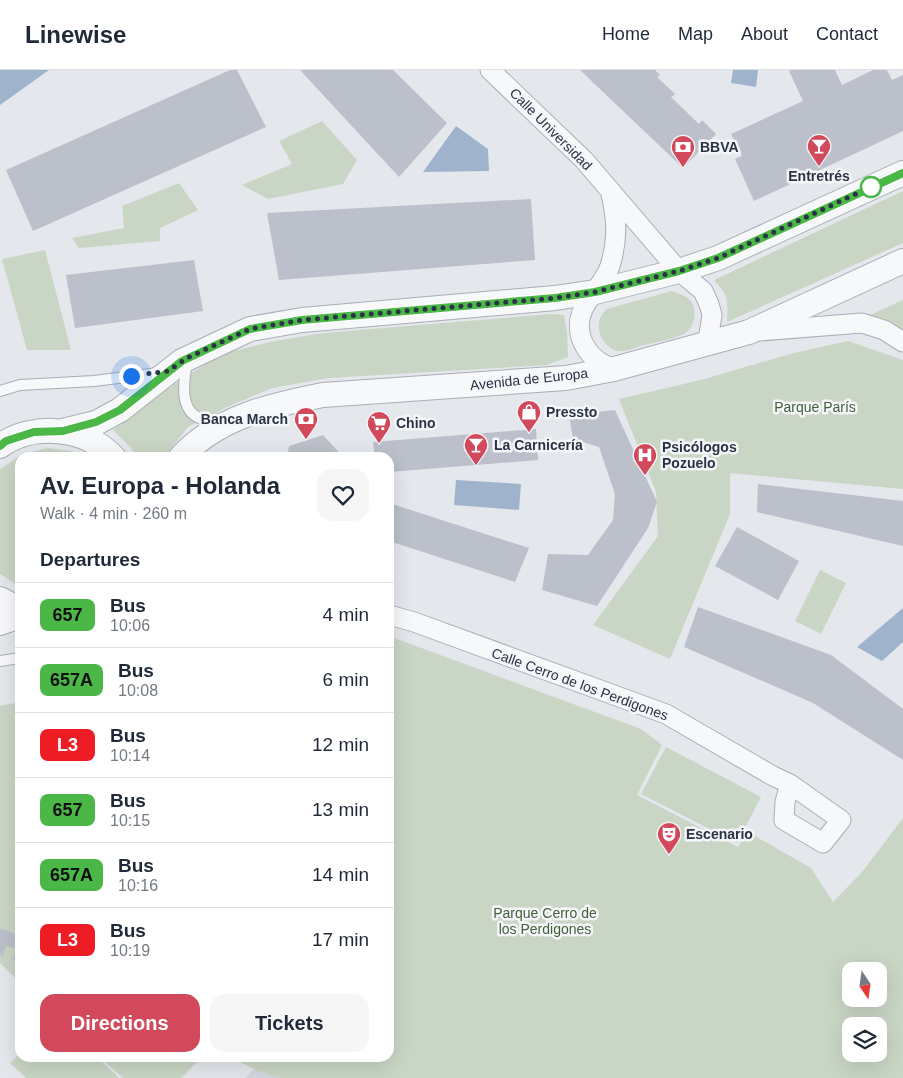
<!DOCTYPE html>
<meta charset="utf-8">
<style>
:root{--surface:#fff;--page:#f6f6f7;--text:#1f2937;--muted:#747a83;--line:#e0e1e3;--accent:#d1495b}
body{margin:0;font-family:Helvetica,sans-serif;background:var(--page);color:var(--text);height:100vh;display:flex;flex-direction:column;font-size:19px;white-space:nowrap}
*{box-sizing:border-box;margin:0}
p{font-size:16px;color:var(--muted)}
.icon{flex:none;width:28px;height:28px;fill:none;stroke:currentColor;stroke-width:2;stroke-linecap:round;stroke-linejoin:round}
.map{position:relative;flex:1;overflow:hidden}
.drawer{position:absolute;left:15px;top:382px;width:379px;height:610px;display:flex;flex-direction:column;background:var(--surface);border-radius:15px;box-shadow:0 5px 20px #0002}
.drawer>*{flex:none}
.badge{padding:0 10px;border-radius:8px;font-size:18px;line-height:32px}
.needle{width:32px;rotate:167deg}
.buttons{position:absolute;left:842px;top:892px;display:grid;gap:10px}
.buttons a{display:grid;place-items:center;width:45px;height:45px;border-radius:10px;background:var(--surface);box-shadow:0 5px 20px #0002;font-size:25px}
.you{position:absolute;width:25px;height:25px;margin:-12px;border:4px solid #fff;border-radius:50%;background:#1a73e8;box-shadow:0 0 0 8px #1a73e833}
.map>.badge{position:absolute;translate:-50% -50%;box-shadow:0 0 0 2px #fff}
h2{padding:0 25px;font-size:19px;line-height:45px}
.round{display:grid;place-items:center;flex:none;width:52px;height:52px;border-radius:15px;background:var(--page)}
.overview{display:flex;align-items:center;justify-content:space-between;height:85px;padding:0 25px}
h1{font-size:24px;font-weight:700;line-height:38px}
.button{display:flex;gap:10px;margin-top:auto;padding:10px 25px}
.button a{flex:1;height:58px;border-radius:15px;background:var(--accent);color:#fff;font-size:20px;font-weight:700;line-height:58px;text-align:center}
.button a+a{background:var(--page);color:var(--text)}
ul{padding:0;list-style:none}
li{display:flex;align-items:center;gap:15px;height:65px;padding:0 25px;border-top:1px solid var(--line)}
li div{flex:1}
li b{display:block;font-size:19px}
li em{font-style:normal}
li .badge{min-width:55px;font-weight:700;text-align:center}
header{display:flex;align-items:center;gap:30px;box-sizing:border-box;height:70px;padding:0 25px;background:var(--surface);border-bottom:1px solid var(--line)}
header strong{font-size:24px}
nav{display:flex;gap:28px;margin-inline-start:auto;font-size:18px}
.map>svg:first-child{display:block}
.built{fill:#d2d6de}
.green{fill:#c9d6c5;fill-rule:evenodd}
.water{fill:#9fb4cc}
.building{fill:#bbc0ca}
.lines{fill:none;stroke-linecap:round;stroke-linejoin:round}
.service-casing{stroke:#a9aeb7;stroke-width:12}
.minor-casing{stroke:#a9aeb7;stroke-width:21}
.tertiary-casing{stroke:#a9aeb7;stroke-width:26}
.service{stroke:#f7f8fa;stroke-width:10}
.minor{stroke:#f7f8fa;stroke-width:19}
.tertiary{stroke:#f7f8fa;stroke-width:24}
.line-casing{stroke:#fff;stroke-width:11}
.line{stroke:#4ab747;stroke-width:8}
.walk{stroke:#2b3445;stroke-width:5;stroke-dasharray:0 9}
.stop-dot{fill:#fff;stroke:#4ab747;stroke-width:2.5}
.labels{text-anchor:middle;stroke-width:5;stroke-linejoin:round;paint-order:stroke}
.street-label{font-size:14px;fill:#2b3445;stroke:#f4f6f9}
.poi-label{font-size:14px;font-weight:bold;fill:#2b3445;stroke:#f4f6f9;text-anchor:start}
.park-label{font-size:14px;fill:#3f6138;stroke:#f4f6f9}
</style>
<header>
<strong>Linewise</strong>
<nav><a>Home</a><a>Map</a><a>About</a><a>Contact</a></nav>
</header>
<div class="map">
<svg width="903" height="1008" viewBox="0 0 903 1008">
<rect width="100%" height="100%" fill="#e4e7ec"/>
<path class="built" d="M254,999L280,1008H245Z"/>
<path class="green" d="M322,51L357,90L343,114L268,129L242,115L292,94L279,71Z
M179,113L198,140L160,158V171L79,178L72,168L124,158L122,136Z
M903,121V173L727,252C728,231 729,226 714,210Z
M45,180L71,280H27L2,189Z
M672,221C676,223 682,224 686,227C700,236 696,259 682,265C671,270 656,272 644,275C637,277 626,282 618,281C608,279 600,269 599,259C598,251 601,244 607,239Z
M903,230V259L887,250L870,245Z
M551,244L564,245L567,262L568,287L547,295L329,308L272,318L225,338L188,357L164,387H137L131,378L113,360L177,312L221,284L275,271L323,263Z
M848,271L903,290V419L730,403V444L670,589L593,555L658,466L656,422L619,329L701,310L790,284Z
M47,378L71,381L83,387L20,388V517L0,504V399L23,384Z
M820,500L846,513L821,564L795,551Z
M389,566L641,659L662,675L637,725L738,777L748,762L811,798L833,832L862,802L903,748V1008H280L254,999L232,988H389ZM851,901H879V929H851ZM851,956H879V984H851Z
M20,632V913L0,893V636Z
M666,677L761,727L737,773L641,724Z
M20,983V988H98L119,1008H26L10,993Z
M101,988H194L198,991L181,1008H123Z"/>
<path class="water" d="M0,0H49L0,35Z
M733,0H758L756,17L731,13Z
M456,56L488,79L489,101L423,102Z
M456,410L521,414L519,440L454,435Z
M903,538V572L882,591L857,577Z"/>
<path class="building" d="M230,0H237L266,57L33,161L6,100Z
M300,0H393L447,53L399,107Z
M580,0H655L660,5L657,7L675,24L671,27L699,54L702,50L716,64L683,98Z
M791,0H835L842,15L873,0H887L892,10L903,5V61L754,131L735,89L742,86L731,64L803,31L789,1Z
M531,129L535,190L279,210L267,143Z
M194,190L203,241L75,258L66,205Z
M615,340L657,432L648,458L597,536L542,520L548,484L588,485L613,450L615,424L599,377L573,369L569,345Z
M536,359L538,390L389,402V388H375L373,372Z
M323,365L344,388H287L289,376Z
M758,414L903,431V476L757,442Z
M389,433L529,478L515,512L389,471Z
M737,457L799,491L778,530L715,496Z
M698,537L831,585L903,639V690L813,633L684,577Z
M0,858L20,866V892L13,889L17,879L6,876L3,886L0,885Z"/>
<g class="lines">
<g class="service-casing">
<path id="service" d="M187,292C184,310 178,342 202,349C208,350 216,349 222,349
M0,321L20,315L94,311L158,303
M0,591L20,588"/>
</g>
<g class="minor-casing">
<path id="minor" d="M490,0L584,90L679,201L703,221L709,234L712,245L709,264L705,275
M611,124C617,150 618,169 610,196C606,209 595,220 587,232C569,260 585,289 614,299
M760,261L862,253L884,260L903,272
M389,545L414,552L666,644L773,706L790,714L841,750L823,773L784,750L785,732L790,714"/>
</g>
<g class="tertiary-casing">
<path id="tertiary" d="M63,361L96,353L120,340L182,291L250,259L302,250L555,228L595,222L679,201L718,188L903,103
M0,376C32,352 87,357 114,388
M180,388C217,347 272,335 323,325L566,308L614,299L749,262L903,191
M0,529L11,535L20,538
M0,553L20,546"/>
</g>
<use href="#service" class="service"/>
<use href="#minor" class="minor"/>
<use href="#tertiary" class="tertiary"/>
</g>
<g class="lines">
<g class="line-casing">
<path id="line" d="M0,376L6,371L34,362L63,361L96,352L120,340L182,291L250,259L302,250L555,228L595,222L679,201L718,188L903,103"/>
</g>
<use href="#line" class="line"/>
<path class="walk" d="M131,306L168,301L187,288L250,259L302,250L555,228L595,222L679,201L718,188L871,117"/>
</g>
<defs>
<g id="bar-pin" transform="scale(1.25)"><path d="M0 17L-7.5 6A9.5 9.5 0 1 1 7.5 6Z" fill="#d1495b" stroke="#f4f6f9"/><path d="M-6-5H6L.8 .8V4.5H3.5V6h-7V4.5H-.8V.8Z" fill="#fff"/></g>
<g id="bank-pin" transform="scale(1.25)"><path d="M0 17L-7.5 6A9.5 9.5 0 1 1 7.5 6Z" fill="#d1495b" stroke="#f4f6f9"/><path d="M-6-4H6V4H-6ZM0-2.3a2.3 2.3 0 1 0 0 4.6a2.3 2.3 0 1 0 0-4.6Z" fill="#fff"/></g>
<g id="shop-pin" transform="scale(1.25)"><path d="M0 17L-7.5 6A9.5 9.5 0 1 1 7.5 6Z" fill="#d1495b" stroke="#f4f6f9"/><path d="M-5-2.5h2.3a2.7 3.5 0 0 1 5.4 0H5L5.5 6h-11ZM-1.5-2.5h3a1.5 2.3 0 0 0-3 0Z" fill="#fff"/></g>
<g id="supermarket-pin" transform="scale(1.25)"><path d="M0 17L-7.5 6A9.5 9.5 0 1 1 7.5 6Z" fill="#d1495b" stroke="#f4f6f9"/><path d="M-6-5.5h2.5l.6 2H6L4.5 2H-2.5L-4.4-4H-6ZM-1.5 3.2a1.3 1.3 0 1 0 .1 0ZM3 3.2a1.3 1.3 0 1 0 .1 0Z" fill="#fff"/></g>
<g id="hospital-pin" transform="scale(1.25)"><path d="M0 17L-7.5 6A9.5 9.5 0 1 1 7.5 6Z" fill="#d1495b" stroke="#f4f6f9"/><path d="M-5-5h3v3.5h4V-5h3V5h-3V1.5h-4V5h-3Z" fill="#fff"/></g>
<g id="theatre-pin" transform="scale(1.25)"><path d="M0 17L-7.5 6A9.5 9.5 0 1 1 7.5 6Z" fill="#d1495b" stroke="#f4f6f9"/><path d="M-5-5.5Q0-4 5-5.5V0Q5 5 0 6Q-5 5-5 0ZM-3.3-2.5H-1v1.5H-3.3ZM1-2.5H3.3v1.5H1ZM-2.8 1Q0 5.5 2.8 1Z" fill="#fff"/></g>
</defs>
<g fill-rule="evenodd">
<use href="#bar-pin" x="819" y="76"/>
<use href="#bank-pin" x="683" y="77"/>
<use href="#shop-pin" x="529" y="342"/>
<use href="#bank-pin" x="306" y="349"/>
<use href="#supermarket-pin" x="379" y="353"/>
<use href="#bar-pin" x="476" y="375"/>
<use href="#hospital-pin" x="645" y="385"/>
<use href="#theatre-pin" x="669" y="764"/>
</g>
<circle class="stop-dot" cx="871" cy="117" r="10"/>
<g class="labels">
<g class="street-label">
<text transform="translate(551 59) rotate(45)" y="5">Calle Universidad</text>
<text transform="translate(529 309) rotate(-6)" y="5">Avenida de Europa</text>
<text transform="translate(580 614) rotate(20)" y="5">Calle Cerro de los Perdigones</text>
</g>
<g class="poi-label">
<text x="700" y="82">BBVA</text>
<text x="819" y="111" text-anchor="middle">Entretrés</text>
<text x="546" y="347">Pressto</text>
<text x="288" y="354" text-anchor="end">Banca March</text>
<text x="396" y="358">Chino</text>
<text x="494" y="380">La Carnicería</text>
<text x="662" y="382">Psicólogos<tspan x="662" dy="16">Pozuelo</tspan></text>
<text x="686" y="769">Escenario</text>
</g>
<g class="park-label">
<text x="815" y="342">Parque París</text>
<text x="545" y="848">Parque Cerro de<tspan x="545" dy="16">los Perdigones</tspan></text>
</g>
</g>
</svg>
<div class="buttons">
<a><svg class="needle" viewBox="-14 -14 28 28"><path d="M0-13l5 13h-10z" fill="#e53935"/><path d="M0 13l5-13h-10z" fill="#747a83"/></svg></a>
<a><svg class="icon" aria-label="layers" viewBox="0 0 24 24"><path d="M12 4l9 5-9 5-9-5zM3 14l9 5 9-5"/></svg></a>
</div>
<div class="you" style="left:131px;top:306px"></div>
<section class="drawer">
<div class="overview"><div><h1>Av. Europa - Holanda</h1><p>Walk · 4 min · 260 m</p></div><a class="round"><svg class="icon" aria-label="heart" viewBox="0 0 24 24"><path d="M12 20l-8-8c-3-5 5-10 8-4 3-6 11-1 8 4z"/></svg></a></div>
<h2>Departures</h2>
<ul>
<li><span class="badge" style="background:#4ab747;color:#111">657</span><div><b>Bus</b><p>10:06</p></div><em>4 min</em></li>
<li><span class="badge" style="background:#4ab747;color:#111">657A</span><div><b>Bus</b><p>10:08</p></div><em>6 min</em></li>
<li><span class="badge" style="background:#ee1c25;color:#fff">L3</span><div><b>Bus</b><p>10:14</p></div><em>12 min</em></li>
<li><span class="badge" style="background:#4ab747;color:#111">657</span><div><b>Bus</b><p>10:15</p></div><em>13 min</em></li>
<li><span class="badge" style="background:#4ab747;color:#111">657A</span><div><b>Bus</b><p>10:16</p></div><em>14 min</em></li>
<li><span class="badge" style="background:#ee1c25;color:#fff">L3</span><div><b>Bus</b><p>10:19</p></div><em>17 min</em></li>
</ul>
<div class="button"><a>Directions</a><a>Tickets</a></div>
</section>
</div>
